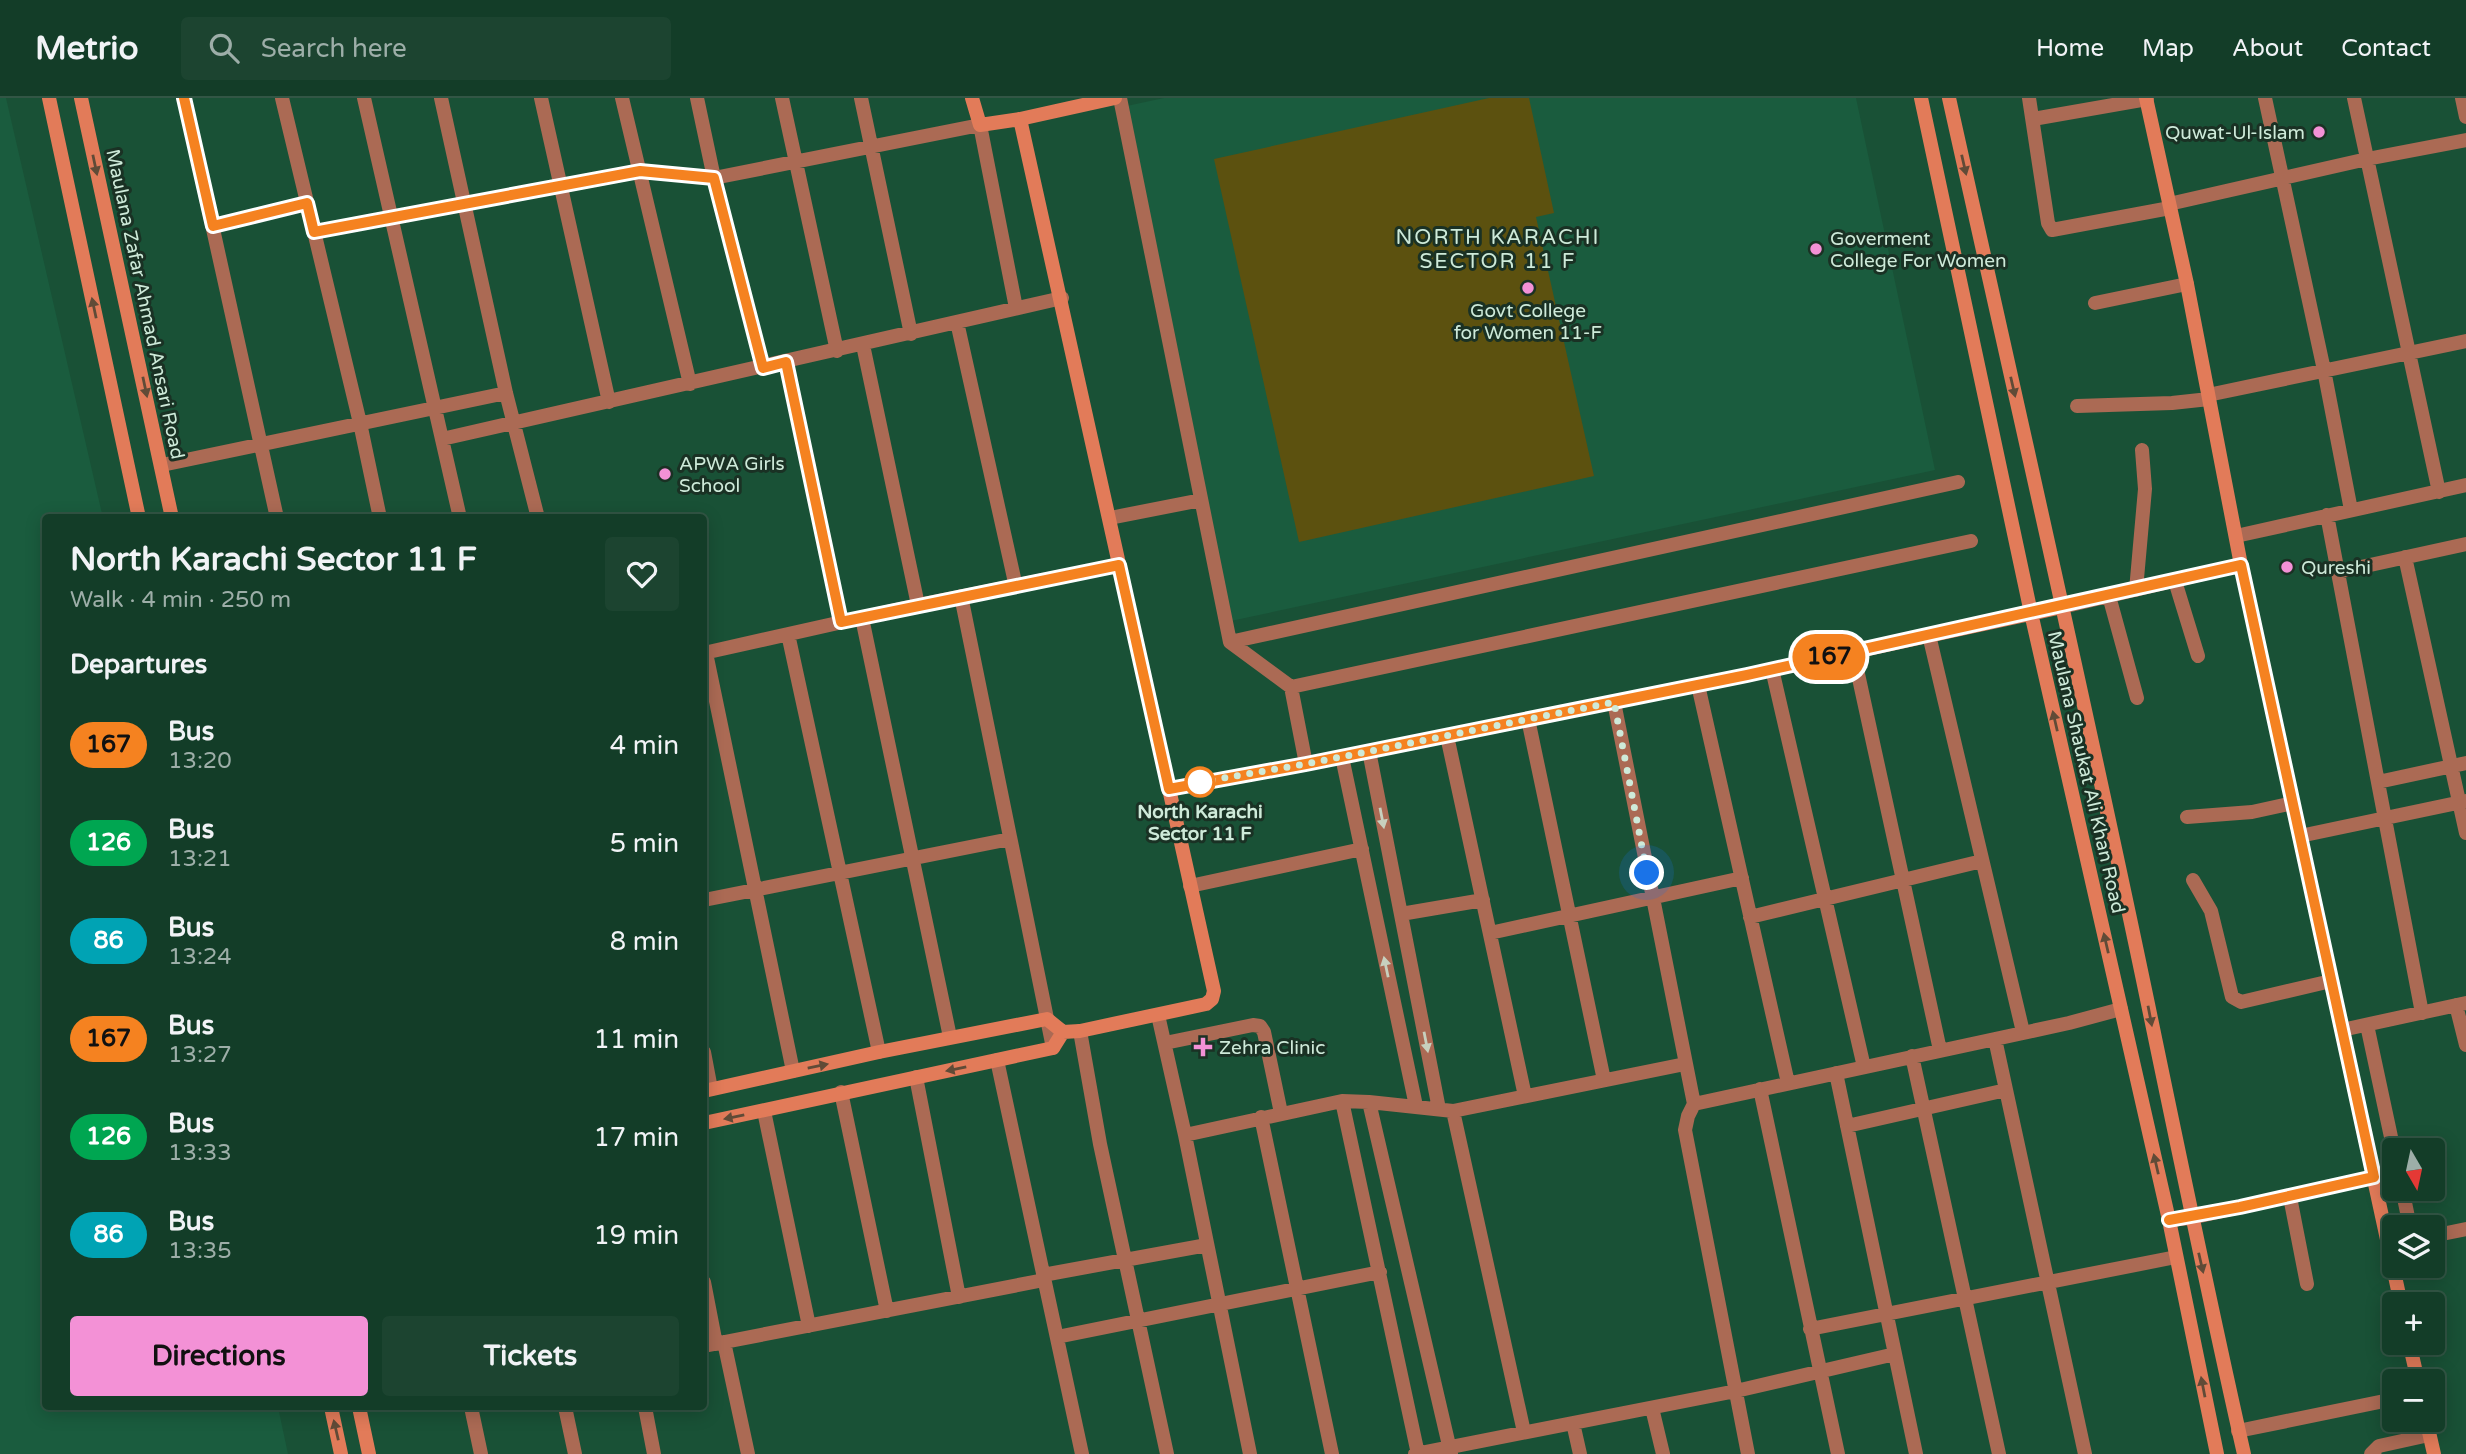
<!DOCTYPE html>
<meta charset="utf-8">
<style>
:root{--surface:#133d28;--page:#1c4430;--text:#f1f3f6;--muted:#9daea8;--line:#325645;--accent:#f391d6}
body{margin:0;font-family:"Varela Round",sans-serif;background:var(--page);color:var(--text);height:100vh;display:flex;flex-direction:column;font-size:26px;white-space:nowrap}
*{box-sizing:border-box;margin:0}
p{font-size:23px;color:var(--muted)}
.icon{flex:none;width:38px;height:38px;fill:none;stroke:currentColor;stroke-width:2;stroke-linecap:round;stroke-linejoin:round}
.map{position:relative;flex:1;overflow:hidden}
.sheet{position:absolute;left:42px;top:416px;width:665px;height:896px;display:flex;flex-direction:column;background:var(--surface);border-radius:7px;box-shadow:0 4px 18px #0003,0 0 0 2px var(--line)}
.sheet>*{flex:none}
.badge{padding:0 14px;border-radius:23px;font-size:24px;line-height:46px}
.needle{width:46px;rotate:171deg}
.tools{position:absolute;left:2382px;top:1040px;display:grid;gap:14px}
.tools a{display:grid;place-items:center;width:63px;height:63px;border-radius:7px;background:var(--surface);box-shadow:0 4px 18px #0003,0 0 0 2px var(--line);font-size:35px}
.you{position:absolute;width:35px;height:35px;margin:-18px;border:5px solid #fff;border-radius:50%;background:#1a73e8;box-shadow:0 0 0 10px #1a73e833}
.map>.badge{position:absolute;translate:-50% -50%;box-shadow:0 0 0 4px #fff}
h2{padding:0 28px;font-size:26px;line-height:63px}
.round{display:grid;place-items:center;flex:none;width:74px;height:74px;border-radius:7px;background:var(--page)}
.head{display:flex;align-items:center;justify-content:space-between;height:119px;padding:0 28px}
h1{font-size:33px;font-weight:700;line-height:52px}
.cta{display:flex;gap:14px;margin-top:auto;padding:14px 28px}
.cta a{flex:1;height:80px;border-radius:7px;background:var(--accent);color:#111;font-size:28px;font-weight:700;line-height:80px;text-align:center}
.cta a+a{background:var(--page);color:var(--text)}
ul{padding:0;list-style:none}
li{display:flex;align-items:center;gap:21px;height:98px;padding:0 28px}
li div{flex:1}
li b{display:block;font-size:26px}
li em{font-style:normal}
li .badge{min-width:77px;font-weight:700;text-align:center}
header{display:flex;align-items:center;gap:42px;box-sizing:border-box;height:98px;padding:0 35px;background:var(--surface);border-bottom:2px solid var(--line)}
header strong{font-size:33px}
nav{display:flex;gap:38px;margin-inline-start:auto;font-size:24px}
.search{width:490px;height:63px;background:var(--page);display:flex;align-items:center;gap:18px;box-sizing:border-box;padding:0 24px;border-radius:7px;color:var(--muted);font-size:26px}
.map>svg:first-child{display:block}
.built{fill:#1a5c3e}
.green{fill:#5c510f}
.lines{fill:none;stroke-linecap:round;stroke-linejoin:round}
.street{stroke:#ab6a54;stroke-width:14}
.secondary{stroke:#e27b59;stroke-width:14}
.oneway{fill:#604b37}
.oneway2{fill:#c7d0be}
.line-casing{stroke:#fff;stroke-width:16}
.line{stroke:#f58220;stroke-width:10}
.walk{stroke:#ceead9;stroke-width:7;stroke-dasharray:0 12.6}
.poi-dot{fill:#f391d6;stroke:#1a3124;stroke-width:2.5}
.stop-dot{fill:#fff;stroke:#f58220;stroke-width:3.5}
.labels{text-anchor:middle;stroke-width:6;stroke-linejoin:round;paint-order:stroke}
.poi-label{font-size:19px;fill:#ceead9;stroke:#1a3124;text-anchor:start}
.street-label{font-size:19px;fill:#ceead9;stroke:#1a3124}
.stop-label{font-size:19px;font-weight:bold;fill:#ceead9;stroke:#1a3124}
.neighbourhood-label{font-size:21px;letter-spacing:2px;fill:#ceead9;stroke:#1a3124}
</style>
<header>
<strong>Metrio</strong>
<div class="search"><svg class="icon" aria-label="search" viewBox="0 0 24 24"><circle cx="10" cy="10" r="6"/><path d="M15 15l6 6"/></svg>Search here</div>
<nav><a>Home</a><a>Map</a><a>About</a><a>Contact</a></nav>
</header>
<div class="map">
<svg width="2466" height="1356" viewBox="0 0 2466 1356">
<rect width="100%" height="100%" fill="#195136"/>
<path class="built" d="M0,0H6L103,420H46V1309H278L288,1356H0Z
M1164,0H1856L1935,372L1226,524L1122,9Z"/>
<path class="green" d="M1489,0H1529L1554,115L1536,119L1594,378L1299,444L1214,61Z"/>
<g class="lines">
<path class="street" d="M184,0L277,420
M282,0L360,325L380,420
M364,0L460,420
M441,0L506,295L538,420
M541,0L609,304
M622,0L690,286
M697,0L714,80L763,270
M782,0L837,253
M861,0L911,236
M1120,0L1230,544L1291,589L1971,443
M2029,0L2048,125L2052,132L2170,110
M2265,0L2324,272L2351,412
M2354,0L2439,394
M2462,0L2466,19
M2033,21L2147,1
M2169,106L2367,61L2466,42
M213,128L307,105
M314,134L641,73L714,80L980,27L1016,210
M2095,205L2187,186
M957,224L1016,489
M863,247L918,507
M786,264L841,524
M2208,297L2466,243
M2077,308L2172,305L2209,301
M442,341L1062,200
M162,367L506,295
M2327,417L2422,915
M1110,420L1201,402
M2236,438L2466,387
M2405,459L2466,735
M2338,474L2466,446
M2175,483L2198,558
M2136,492L2145,391L2142,352
M961,498L1053,950
M2109,498L2137,600
M2062,509L2241,467
M862,520L950,939
M788,536L879,954
M1929,537L2023,934
M1230,544L1958,384
M1853,553L1940,952
M704,555L918,507L1119,467
M706,555L793,973
M1772,571L1864,969
M1698,587L1788,985
M1291,589L1306,666
M1614,604L1694,1006L1688,1018L1685,1032L1748,1356
M1528,621L1604,982
M1447,638L1525,998
M1369,653L1439,1011
M1342,659L1416,1008
M2378,684L2466,665
M2187,719L2252,714L2293,705
M2300,738L2466,703
M2193,782L2211,813L2232,899L2241,904L2331,883
M1190,788L1362,751
M704,802L1010,741
M1401,816L1483,802
M1750,819L1982,763
M1490,835L1742,780
M2456,907L2466,947
M1158,917L1185,1037L1250,1356
M2367,927L2394,1053
M2342,932L2466,905
M1080,933L1100,1046L1167,1356
M1995,941L2085,1356
M1165,945L1253,927L1260,928L1264,934L1281,1015
M704,954L711,991
M1912,958L1999,1356
M997,962L1082,1356
M1836,975L1916,1356
M916,979L959,1199
M1760,991L1838,1356
M841,994L887,1213
M1342,1003L1418,1356
M1369,1004L1451,1356
M1694,1006L2069,925L2121,911
M764,1013L809,1228
M1453,1013L1524,1334
M1261,1019L1332,1356
M1847,1028L2006,992
M1185,1037L1342,1003L1369,1004L1453,1013L1685,966
M2402,1090L2410,1129
M2290,1099L2307,1186
M2169,1122L2191,1120L2374,1079
M2432,1138L2466,1131
M1043,1177L1207,1147
M704,1184L716,1246
M1810,1231L2176,1159
M1057,1239L1380,1174
M724,1244L748,1356
M704,1248L1044,1182
M471,1309L481,1356
M565,1309L575,1356
M645,1309L654,1356
M1652,1310L1663,1356
M1573,1325L1580,1356
M2238,1333L2394,1301
M1415,1356L1736,1293L1895,1256
M2371,1356L2379,1348L2429,1337"/>
<path class="secondary" d="M49,0L139,420
M81,0L172,420
M972,0L980,27L1020,21L1115,0
M1921,0L2031,515L2169,1122L2217,1356
M1949,0C2016,302 2085,603 2148,906C2179,1056 2210,1206 2244,1356
M2146,0L2187,186L2241,467L2401,1206
M1169,691L1306,666L1747,577L2062,509
M704,993L879,954L1047,921L1063,934L1080,933L1206,906L1212,901L1214,893L1020,21
M704,1025L1053,950L1063,934
M2409,1244L2418,1283
M331,1309L341,1356
M359,1309L369,1356
M2426,1321L2434,1356"/>
</g>
<defs><path id="oneway-solid" d="M-6-.8H1V-3.2L6.5 0L1 3.2V.8H-6Z" transform="scale(1.75)"/></defs>
<g class="oneway">
<use href="#oneway-solid" transform="translate(95 67) rotate(78)"/>
<use href="#oneway-solid" transform="translate(1964 67) rotate(77)"/>
<use href="#oneway-solid" transform="translate(94 210) rotate(-102)"/>
<use href="#oneway-solid" transform="translate(145 289) rotate(78)"/>
<use href="#oneway-solid" transform="translate(2013 289) rotate(77)"/>
<use href="#oneway-solid" transform="translate(2055 623) rotate(-103)"/>
<use href="#oneway-solid" transform="translate(2106 845) rotate(-103)"/>
<use href="#oneway-solid" transform="translate(2150 918) rotate(79)"/>
<use href="#oneway-solid" transform="translate(818 968) rotate(-11)"/>
<use href="#oneway-solid" transform="translate(956 971) rotate(168)"/>
<use href="#oneway-solid" transform="translate(734 1019) rotate(168)"/>
<use href="#oneway-solid" transform="translate(2156 1066) rotate(-103)"/>
<use href="#oneway-solid" transform="translate(2201 1165) rotate(77)"/>
<use href="#oneway-solid" transform="translate(2203 1289) rotate(-101)"/>
<use href="#oneway-solid" transform="translate(336 1332) rotate(-103)"/>
</g>
<g class="oneway2">
<use href="#oneway-solid" transform="translate(1382 720) rotate(79)"/>
<use href="#oneway-solid" transform="translate(1386 869) rotate(-102)"/>
<use href="#oneway-solid" transform="translate(1426 944) rotate(79)"/>
</g>
<g class="lines">
<g class="line-casing">
<path id="line" d="M184,0L213,128L307,105L314,134L640,73L714,80L763,270L786,264L841,524L1119,467L1169,691L1306,666L1747,577L2241,467L2374,1079L2240,1109L2169,1122"/>
</g>
<use href="#line" class="line"/>
<path class="walk" d="M1200,684L1306,666L1614,604L1647,775"/>
</g>
<g class="poi-dot">
<circle cx="2319" cy="34" r="7"/>
<circle cx="1816" cy="151" r="7"/>
<circle cx="1528" cy="190" r="7"/>
<circle cx="665" cy="376" r="7"/>
<circle cx="2287" cy="469" r="7"/>
<path d="M1199.5 938.5h7v7h7v7h-7v7h-7v-7h-7v-7h7z"/>
</g>
<circle class="stop-dot" cx="1200" cy="684" r="14"/>
<g class="labels">
<g class="poi-label">
<text x="2305" y="41" text-anchor="end">Quwat-Ul-Islam</text>
<text x="1830" y="147">Goverment<tspan x="1830" dy="22">College For Women</tspan></text>
<text x="1528" y="219" text-anchor="middle">Govt College<tspan x="1528" dy="22">for Women 11-F</tspan></text>
<text x="679" y="372">APWA Girls<tspan x="679" dy="22">School</tspan></text>
<text x="2301" y="476">Qureshi</text>
<text x="1219" y="956">Zehra Clinic</text>
</g>
<g class="street-label">
<text transform="translate(146 206) rotate(78)" y="7">Maulana Zafar Ahmad Ansari Road</text>
<text transform="translate(2087 674) rotate(77)" y="7">Maulana Shaukat Ali Khan Road</text>
</g>
<g class="stop-label">
<text x="1200" y="720">North Karachi<tspan x="1200" dy="22">Sector 11 F</tspan></text>
</g>
<g class="neighbourhood-label">
<text x="1498" y="146">NORTH KARACHI<tspan x="1498" dy="24">SECTOR 11 F</tspan></text>
</g>
</g>
</svg>
<div class="tools">
<a><svg class="needle" viewBox="-14 -14 28 28"><path d="M0-13l5 13h-10z" fill="#e53935"/><path d="M0 13l5-13h-10z" fill="#9daea8"/></svg></a>
<a><svg class="icon" aria-label="layers" viewBox="0 0 24 24"><path d="M12 4l9 5-9 5-9-5zM3 14l9 5 9-5"/></svg></a>
<a>+</a>
<a>−</a>
</div>
<div class="you" style="left:1647px;top:775px"></div>
<b class="badge" style="left:1829px;top:559px;background:#f58220;color:#111">167</b>
<section class="sheet">
<div class="head"><div><h1>North Karachi Sector 11 F</h1><p>Walk · 4 min · 250 m</p></div><a class="round"><svg class="icon" aria-label="heart" viewBox="0 0 24 24"><path d="M12 20l-8-8c-3-5 5-10 8-4 3-6 11-1 8 4z"/></svg></a></div>
<h2>Departures</h2>
<ul>
<li><span class="badge" style="background:#f58220;color:#111">167</span><div><b>Bus</b><p>13:20</p></div><em>4 min</em></li>
<li><span class="badge" style="background:#00a651;color:#fff">126</span><div><b>Bus</b><p>13:21</p></div><em>5 min</em></li>
<li><span class="badge" style="background:#00a3b4;color:#fff">86</span><div><b>Bus</b><p>13:24</p></div><em>8 min</em></li>
<li><span class="badge" style="background:#f58220;color:#111">167</span><div><b>Bus</b><p>13:27</p></div><em>11 min</em></li>
<li><span class="badge" style="background:#00a651;color:#fff">126</span><div><b>Bus</b><p>13:33</p></div><em>17 min</em></li>
<li><span class="badge" style="background:#00a3b4;color:#fff">86</span><div><b>Bus</b><p>13:35</p></div><em>19 min</em></li>
</ul>
<div class="cta"><a>Directions</a><a>Tickets</a></div>
</section>
</div>
